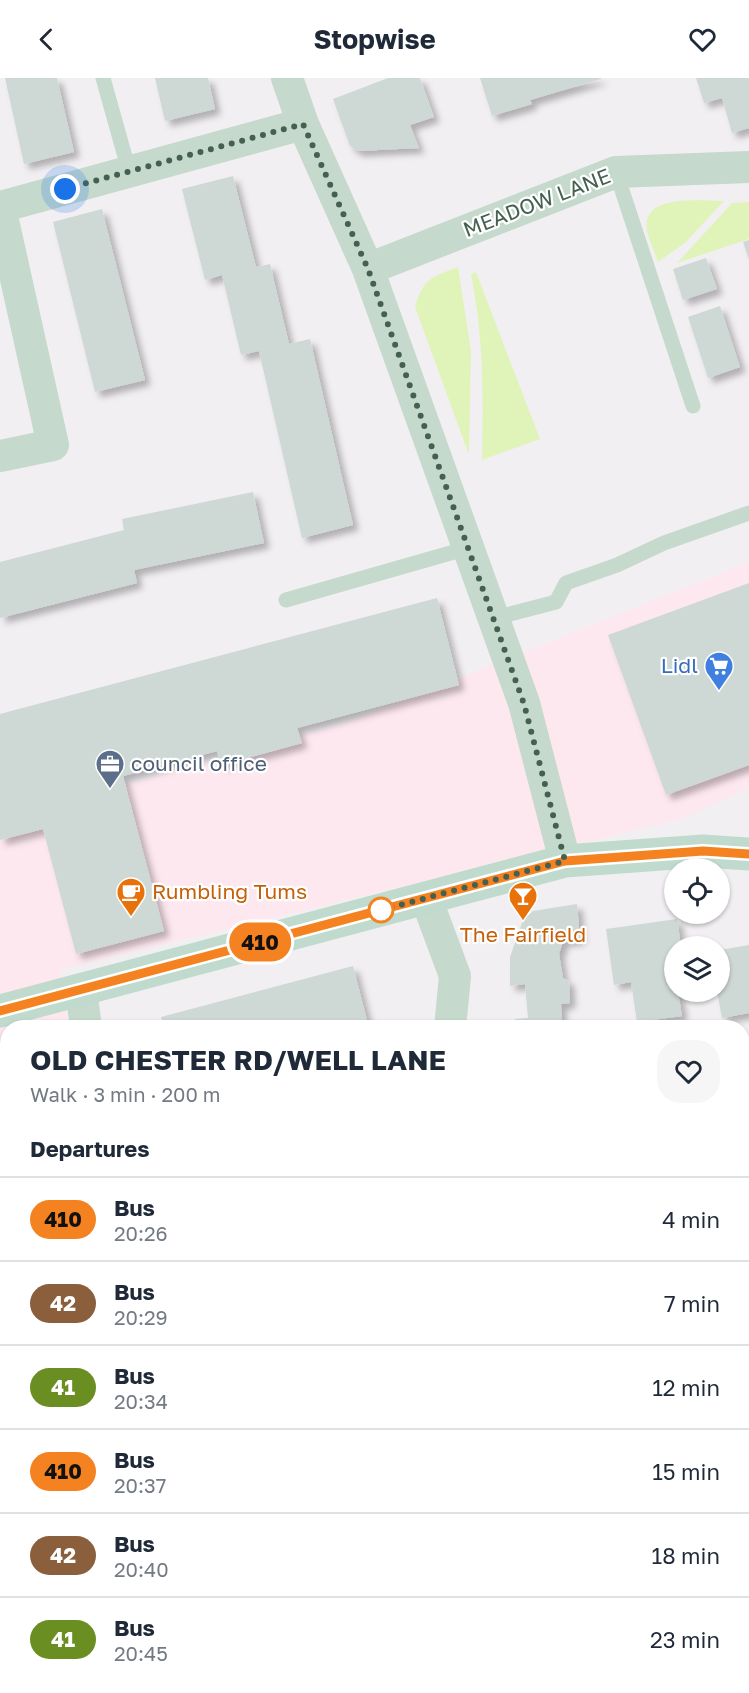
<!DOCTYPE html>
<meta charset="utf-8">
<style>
:root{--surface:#fff;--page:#f6f6f7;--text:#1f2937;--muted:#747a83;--line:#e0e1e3}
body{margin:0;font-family:"Golos Text",sans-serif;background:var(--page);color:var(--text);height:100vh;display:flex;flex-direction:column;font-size:22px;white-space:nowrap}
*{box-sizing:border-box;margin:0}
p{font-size:20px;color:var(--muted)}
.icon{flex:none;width:33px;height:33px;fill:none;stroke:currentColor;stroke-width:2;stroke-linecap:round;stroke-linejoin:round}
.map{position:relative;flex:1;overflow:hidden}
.panel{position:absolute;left:0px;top:942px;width:750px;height:674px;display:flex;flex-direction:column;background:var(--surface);border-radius:24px 24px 0 0;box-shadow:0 2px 4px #0004}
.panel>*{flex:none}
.badge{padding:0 12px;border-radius:20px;font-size:21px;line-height:39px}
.controls{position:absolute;left:664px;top:780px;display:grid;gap:12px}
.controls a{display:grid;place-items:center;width:66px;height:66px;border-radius:50%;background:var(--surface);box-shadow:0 2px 4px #0004;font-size:30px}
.you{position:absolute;width:30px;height:30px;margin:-15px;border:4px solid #fff;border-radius:50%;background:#1a73e8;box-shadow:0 0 0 9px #1a73e833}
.map>.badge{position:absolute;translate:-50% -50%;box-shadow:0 0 0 3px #fff}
h2{padding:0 30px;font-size:22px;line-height:54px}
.round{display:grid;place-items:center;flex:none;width:63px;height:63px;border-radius:24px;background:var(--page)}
.summary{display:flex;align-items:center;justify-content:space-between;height:102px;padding:0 30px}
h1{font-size:28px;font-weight:700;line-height:45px}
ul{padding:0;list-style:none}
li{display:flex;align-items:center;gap:18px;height:84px;padding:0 30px;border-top:2px solid var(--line)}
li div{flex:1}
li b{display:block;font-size:22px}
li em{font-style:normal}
li .badge{min-width:66px;font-weight:700;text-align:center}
header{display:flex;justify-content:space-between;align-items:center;height:78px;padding:0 30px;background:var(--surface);font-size:27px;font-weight:700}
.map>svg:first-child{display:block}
.commercial{fill:#fee8ef}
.green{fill:#e0f4b9}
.building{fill:#ced8d5;filter:url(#shadow)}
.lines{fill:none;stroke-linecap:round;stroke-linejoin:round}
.path{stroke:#a5d76d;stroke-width:4;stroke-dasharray:4.5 3;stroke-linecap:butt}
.service{stroke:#c5d9cd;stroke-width:15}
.minor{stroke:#c5d9cd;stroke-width:32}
.secondary{stroke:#c0dbcd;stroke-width:33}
.line-casing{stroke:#fff;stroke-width:14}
.line{stroke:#f58220;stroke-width:9}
.walk{stroke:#456051;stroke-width:6;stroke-dasharray:0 10.8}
.stop-dot{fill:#fff;stroke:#f58220;stroke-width:3}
.labels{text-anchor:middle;stroke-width:4.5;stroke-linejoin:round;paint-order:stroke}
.street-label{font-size:21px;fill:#456051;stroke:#fff}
.shop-label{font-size:21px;fill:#366cbe;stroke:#fff;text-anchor:end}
.service-label{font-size:21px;fill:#4e5e75;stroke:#fff;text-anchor:start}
.food-label{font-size:21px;fill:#c56008;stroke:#fff;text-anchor:start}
</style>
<header><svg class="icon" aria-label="back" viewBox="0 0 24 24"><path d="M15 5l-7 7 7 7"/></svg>Stopwise<svg class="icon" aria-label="heart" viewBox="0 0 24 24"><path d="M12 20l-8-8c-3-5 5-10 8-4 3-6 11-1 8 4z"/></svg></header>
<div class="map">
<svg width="749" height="1615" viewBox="0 0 749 1615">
<defs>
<filter id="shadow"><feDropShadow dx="5.5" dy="5.5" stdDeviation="3" flood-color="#0004"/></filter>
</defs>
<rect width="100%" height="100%" fill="#f2eff2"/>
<path class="commercial" d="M749,484V710L682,741L61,891L68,949L8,950L7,1047L0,1049V742L349,644Z"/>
<path class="green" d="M724,123L686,164L658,184C655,174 649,163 647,153C640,115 701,123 724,123Z
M749,124V161L677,185L732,125Z
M458,189L471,273L469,377L415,229C423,200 432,199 458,189Z
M476,194L540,361L482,382C483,315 484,263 471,196Z"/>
<path class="building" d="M5,0H57L74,74L24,86Z
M155,0H208L215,31L165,43Z
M388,0H420L434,39L410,47L419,70L358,73L350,68L333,21Z
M480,0H601V1L530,22L532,26L492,38Z
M696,0H749V50L732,55L722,20L704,25Z
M233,98L256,189L270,186L289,266L310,261L353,447L302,460L259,273L241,277L222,197L205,202L182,111Z
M102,131L145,302L95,314L53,144Z
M749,162V181L743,164Z
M706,180L717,211L683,222L673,191Z
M720,228L740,289L708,300L688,239Z
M253,414L264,465L134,492L137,505L0,540V484L124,452L122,441Z
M749,505V687L666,717L608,557Z
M437,520L459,607L297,650L302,665L221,687L217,673L123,698L164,853L76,876L43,751L0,762V636Z
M577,826L580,861L563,863L559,876L563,900L569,903L570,925L561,926L562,950H515V941L528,940L525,906L510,908V879L523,842L533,833Z
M677,841L681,868H675V914H678L682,938L637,944L631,904L614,907L606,851Z
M749,867V935L722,940L717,914H720V872Z
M353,888L369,950H164L161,939Z
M8,977V1053L0,1055V979Z
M8,1077V1127H6L0,1078Z
M59,1608H112L113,1615H59Z
M200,1608H254L255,1615H201Z
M365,1608H417L419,1615H356L365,1612Z
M647,1608H734L736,1615H649Z"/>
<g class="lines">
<path class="path" d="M0,1070L8,1068"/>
<path class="service" d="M103,0L129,93
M616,94L693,328
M286,522L468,470
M494,540L556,524L566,505L617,487L664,465L749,435
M0,1193L8,1264
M44,1608L45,1615
M286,1608L287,1615"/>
<path class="minor" d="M287,0L303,46L368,191L524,625L565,783
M0,129L303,46
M368,191L616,94L749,89
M0,378L53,367L0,129
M426,820L455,898L450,950
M81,911L86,950
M164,1608V1615
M503,1608L505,1615"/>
<path class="secondary" d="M0,933L565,783L703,773L749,776"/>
</g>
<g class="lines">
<g class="line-casing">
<path id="line" d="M0,933L565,783L703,773L749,776"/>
</g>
<use href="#line" class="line"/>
<path class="walk" d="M65,111L303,46L368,191L524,626L565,783L381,832"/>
</g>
<defs>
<g id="supermarket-pin" transform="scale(1.5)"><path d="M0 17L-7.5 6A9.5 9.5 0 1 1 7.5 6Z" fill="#3f7fe0" stroke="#fff"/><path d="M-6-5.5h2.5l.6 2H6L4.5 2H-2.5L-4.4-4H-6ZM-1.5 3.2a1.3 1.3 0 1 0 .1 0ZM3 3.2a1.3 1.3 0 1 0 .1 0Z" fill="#fff"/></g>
<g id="office-pin" transform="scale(1.5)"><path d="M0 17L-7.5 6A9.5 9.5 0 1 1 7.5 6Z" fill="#5c6f8a" stroke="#fff"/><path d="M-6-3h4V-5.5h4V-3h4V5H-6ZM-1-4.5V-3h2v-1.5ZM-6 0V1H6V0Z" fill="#fff"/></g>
<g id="cafe-pin" transform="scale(1.5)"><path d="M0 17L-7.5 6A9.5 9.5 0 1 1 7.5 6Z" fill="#e8710a" stroke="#fff"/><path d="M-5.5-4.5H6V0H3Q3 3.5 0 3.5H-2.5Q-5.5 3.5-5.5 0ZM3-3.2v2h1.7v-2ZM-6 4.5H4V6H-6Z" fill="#fff"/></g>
<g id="bar-pin" transform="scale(1.5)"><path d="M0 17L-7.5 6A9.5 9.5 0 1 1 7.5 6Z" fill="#e8710a" stroke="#fff"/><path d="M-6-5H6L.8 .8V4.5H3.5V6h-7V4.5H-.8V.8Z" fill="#fff"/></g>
</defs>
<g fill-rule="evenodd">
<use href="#supermarket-pin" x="719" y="588"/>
<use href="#office-pin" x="110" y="686"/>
<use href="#cafe-pin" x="131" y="814"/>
<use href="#bar-pin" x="523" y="818"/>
</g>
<circle class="stop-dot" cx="381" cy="832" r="12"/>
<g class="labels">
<g class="street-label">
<text transform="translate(537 125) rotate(-21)" y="7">MEADOW LANE</text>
</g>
<g class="shop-label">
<text x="698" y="595">Lidl</text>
</g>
<g class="service-label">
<text x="131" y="693">council office</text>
</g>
<g class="food-label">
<text x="152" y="821">Rumbling Tums</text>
<text x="523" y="864" text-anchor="middle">The Fairfield</text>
</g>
</g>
</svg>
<div class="controls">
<a><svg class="icon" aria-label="locate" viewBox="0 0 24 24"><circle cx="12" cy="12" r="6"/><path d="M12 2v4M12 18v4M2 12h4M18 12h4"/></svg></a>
<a><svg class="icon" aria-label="layers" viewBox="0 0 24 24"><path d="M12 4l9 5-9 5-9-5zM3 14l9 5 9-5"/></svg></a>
</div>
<div class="you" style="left:65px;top:111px"></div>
<b class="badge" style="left:260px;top:864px;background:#f58220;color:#111">410</b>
<section class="panel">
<div class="summary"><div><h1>OLD CHESTER RD/WELL LANE</h1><p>Walk · 3 min · 200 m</p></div><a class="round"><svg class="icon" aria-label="heart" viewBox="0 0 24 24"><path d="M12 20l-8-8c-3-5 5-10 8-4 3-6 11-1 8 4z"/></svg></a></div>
<h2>Departures</h2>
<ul>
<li><span class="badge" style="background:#f58220;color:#111">410</span><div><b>Bus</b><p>20:26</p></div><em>4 min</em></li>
<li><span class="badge" style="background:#8b5e3c;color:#fff">42</span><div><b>Bus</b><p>20:29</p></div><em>7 min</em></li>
<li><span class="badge" style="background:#6b8e23;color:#fff">41</span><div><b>Bus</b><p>20:34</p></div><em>12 min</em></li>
<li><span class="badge" style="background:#f58220;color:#111">410</span><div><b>Bus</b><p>20:37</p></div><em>15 min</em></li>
<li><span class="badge" style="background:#8b5e3c;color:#fff">42</span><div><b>Bus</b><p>20:40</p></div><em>18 min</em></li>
<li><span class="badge" style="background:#6b8e23;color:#fff">41</span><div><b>Bus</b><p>20:45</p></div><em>23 min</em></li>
</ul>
</section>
</div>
